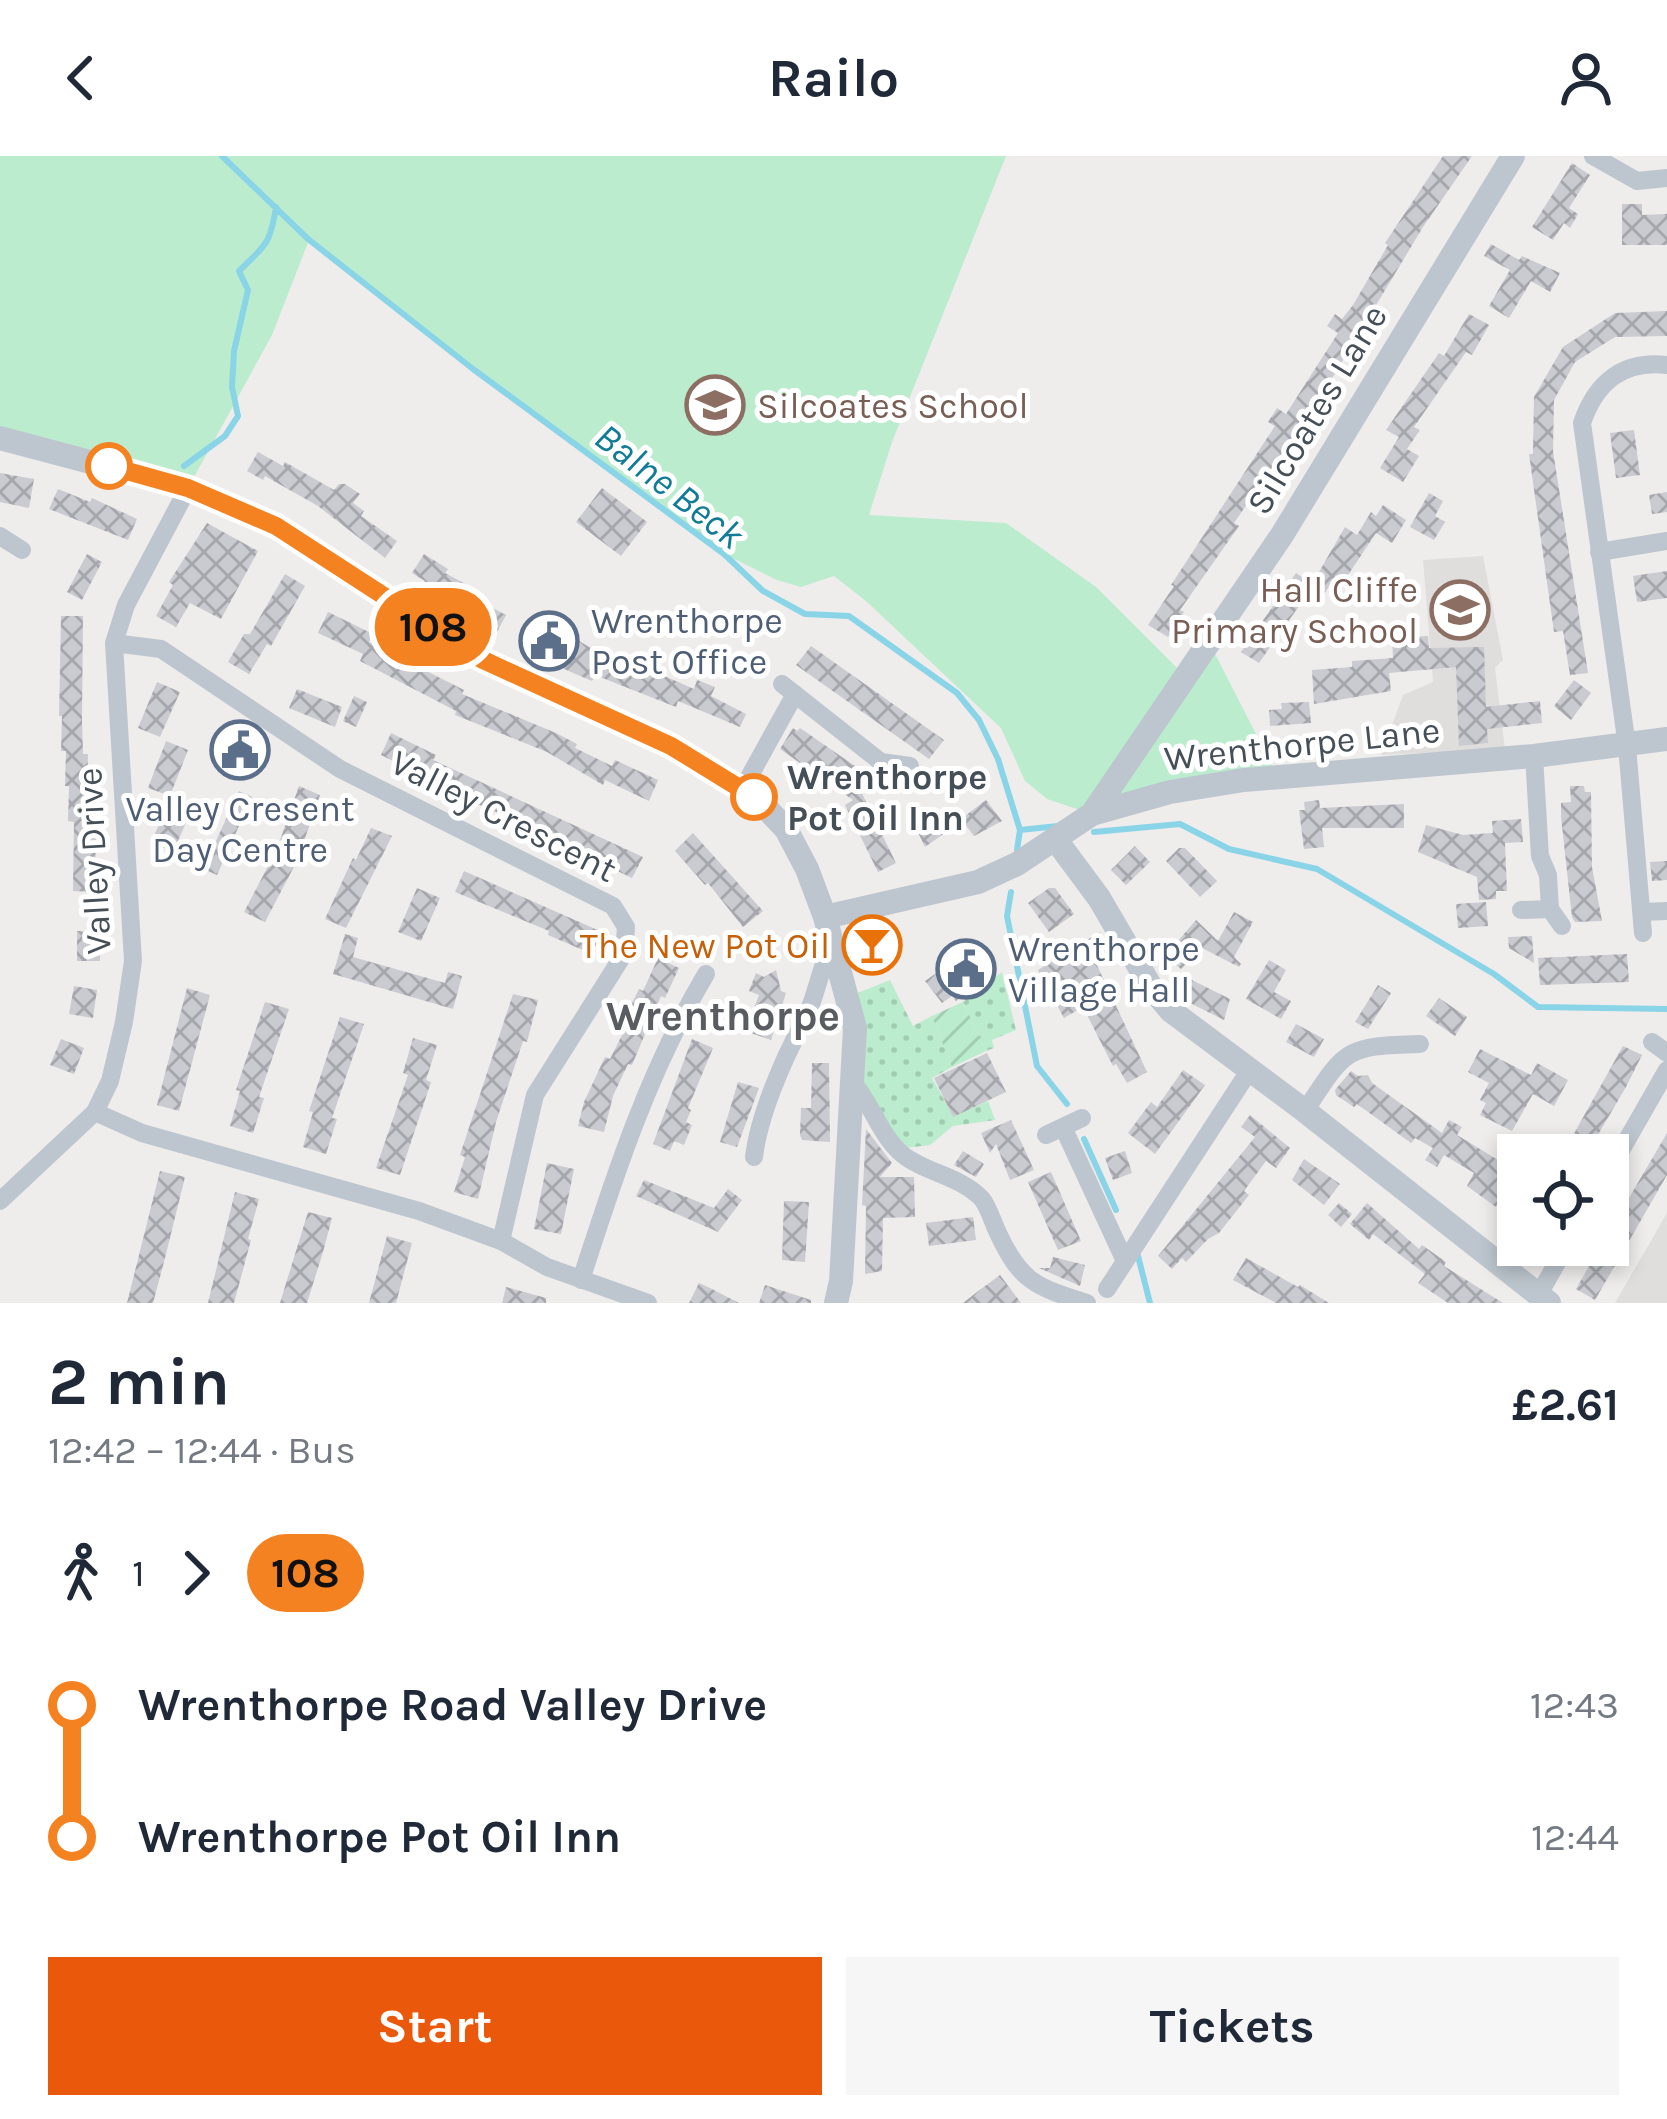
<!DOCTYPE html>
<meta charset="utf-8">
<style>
:root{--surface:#fff;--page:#f6f6f7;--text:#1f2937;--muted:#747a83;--accent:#ea580c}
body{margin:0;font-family:Karla,sans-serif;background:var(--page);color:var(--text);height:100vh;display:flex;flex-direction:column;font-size:45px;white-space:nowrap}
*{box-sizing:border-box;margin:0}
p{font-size:39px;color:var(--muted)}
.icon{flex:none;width:66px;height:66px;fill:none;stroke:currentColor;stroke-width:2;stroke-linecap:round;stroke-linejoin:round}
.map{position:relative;height:1147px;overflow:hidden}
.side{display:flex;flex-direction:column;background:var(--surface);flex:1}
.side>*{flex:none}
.badge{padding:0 24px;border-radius:39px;font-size:42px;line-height:78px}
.tools{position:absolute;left:1497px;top:978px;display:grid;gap:24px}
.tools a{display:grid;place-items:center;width:132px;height:132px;border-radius:0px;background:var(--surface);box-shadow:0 6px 18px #0003;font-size:60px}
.map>.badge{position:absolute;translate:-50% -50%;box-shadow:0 0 0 6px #fff}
.legs{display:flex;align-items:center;gap:18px;height:132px;padding:0 48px;font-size:39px}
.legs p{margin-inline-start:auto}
.summary{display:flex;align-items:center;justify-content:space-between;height:204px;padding:0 48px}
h1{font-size:66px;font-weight:700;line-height:90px}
.button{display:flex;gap:24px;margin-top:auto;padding:24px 48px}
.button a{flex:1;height:138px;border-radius:0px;background:var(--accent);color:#fff;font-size:48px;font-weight:700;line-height:138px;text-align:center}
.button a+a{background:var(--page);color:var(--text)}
ul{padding:0 48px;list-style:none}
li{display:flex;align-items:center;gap:42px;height:132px;font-size:45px}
li i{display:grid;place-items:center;width:18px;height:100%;margin:0 15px;background:currentColor}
li i::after{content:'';width:30px;height:30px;margin:-15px;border:9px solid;border-radius:50%;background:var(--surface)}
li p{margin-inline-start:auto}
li:first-child i{background:linear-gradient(#0000 50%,currentColor 0)}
li:last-child i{background:linear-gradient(currentColor 50%,#0000 0)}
header{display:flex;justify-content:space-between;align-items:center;height:156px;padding:0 48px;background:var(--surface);font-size:54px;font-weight:700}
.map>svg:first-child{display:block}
.education{fill:#e0dddd}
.grass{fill:url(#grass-dots)}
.park{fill:#bbeccd}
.garden{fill:url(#garden-furrows)}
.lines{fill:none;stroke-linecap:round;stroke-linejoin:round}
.stream{stroke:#8ad4e7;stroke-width:6}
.building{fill:url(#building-cross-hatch)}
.minor{stroke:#bdc6ce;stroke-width:18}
.tertiary{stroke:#bdc6ce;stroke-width:24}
.line-1-casing{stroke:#fff;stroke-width:27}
.line-1{stroke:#f58220;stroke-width:18}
.stop-1-dot{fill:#fff;stroke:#f58220;stroke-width:6}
.labels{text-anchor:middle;stroke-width:10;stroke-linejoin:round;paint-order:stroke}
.education-label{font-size:36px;fill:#785e54;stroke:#fff;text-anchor:start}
.street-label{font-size:36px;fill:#454f58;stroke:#fff}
.service-label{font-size:36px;fill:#4e5e75;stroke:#fff;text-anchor:start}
.stop-label{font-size:36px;font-weight:bold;fill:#454f58;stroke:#fff;text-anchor:start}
.food-label{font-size:36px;fill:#c56008;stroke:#fff;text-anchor:end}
.water-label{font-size:39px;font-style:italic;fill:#127c97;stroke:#fff}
.quarter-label{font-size:42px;font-weight:bold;fill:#595c60;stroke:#fff}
</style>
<header><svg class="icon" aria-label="back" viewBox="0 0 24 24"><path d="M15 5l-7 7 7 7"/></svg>Railo<svg class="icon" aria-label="person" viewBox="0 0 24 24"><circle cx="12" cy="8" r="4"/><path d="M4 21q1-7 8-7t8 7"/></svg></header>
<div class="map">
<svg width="1667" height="1147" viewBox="0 0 1667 1147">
<defs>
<pattern id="grass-dots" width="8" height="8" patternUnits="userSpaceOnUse" patternTransform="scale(3)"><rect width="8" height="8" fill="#bbeccd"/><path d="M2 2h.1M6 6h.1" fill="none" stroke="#a2ccb2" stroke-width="1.8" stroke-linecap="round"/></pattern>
<pattern id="garden-furrows" width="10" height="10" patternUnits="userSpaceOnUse" patternTransform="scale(3)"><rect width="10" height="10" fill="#bbeccd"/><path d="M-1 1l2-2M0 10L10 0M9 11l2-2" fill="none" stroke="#a2ccb2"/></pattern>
<pattern id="building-cross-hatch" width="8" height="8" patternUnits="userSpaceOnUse" patternTransform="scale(3)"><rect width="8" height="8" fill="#c9cbd1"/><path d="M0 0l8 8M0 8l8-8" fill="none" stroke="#a5a7ac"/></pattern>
</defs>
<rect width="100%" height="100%" fill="#efecec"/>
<path class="education" d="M1483,400L1503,504L1495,512L1505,593L1381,599L1403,539L1433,526L1423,404Z
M1667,1057V1147H1615Z"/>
<path class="grass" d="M1002,816L1016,874L992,884L994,892L986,895L963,846Z
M890,824L913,870L932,860L952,911L932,922L953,960L988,945L995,964L953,970L930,989L906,992L855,929L848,841Z"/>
<path class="park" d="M0,0H1006L892,286L869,359L1006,367L1096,431L1186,521L1210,488L1278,621L1092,658L1047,643L1025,625L1001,572L866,445L834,420L801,431L777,424L724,398L473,213L309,84L272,179L188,332L0,282Z"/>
<path class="garden" d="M963,846L986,895L952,911L932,860Z"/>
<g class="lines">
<path class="stream" d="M222,0L308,83L473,213L724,398L763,435L805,458L849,460L957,537L979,564L998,603L1020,674L1017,694
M184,310L225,280L238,260L232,231L234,195L248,134L239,115C265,89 270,90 276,51
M1020,674L1058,670
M1094,676L1180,668L1229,693L1317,713L1494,818L1538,851L1667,853
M1011,736L1007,760L1037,910L1067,948
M1084,983L1116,1054
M1138,1100L1150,1147"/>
</g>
<path class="building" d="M1443,0H1472L1423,71L1322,239L1234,367L1239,370L1180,454L1184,456L1168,481L1148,469L1174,430L1171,429L1275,270L1268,266L1277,252L1286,258L1338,177L1327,170L1335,158L1342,163L1353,149L1388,89L1385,87Z
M1572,7L1590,19L1569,52L1578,58L1570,72L1564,67L1553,84L1532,71Z
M1622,48H1642V59L1667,58V89H1622Z
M1491,88L1519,104L1522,100L1560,117L1550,136L1531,125L1509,162L1489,150L1510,114L1484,100Z
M1667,155V180L1615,181L1575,206L1554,244L1553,295L1588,517L1570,519L1563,475L1554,476L1529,298H1533L1534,241L1563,191L1615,157Z
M1469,158L1489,169L1472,199L1466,196L1414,271L1420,274L1407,293L1419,300L1403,326L1380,312L1399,281L1386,274L1439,197L1444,200Z
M1634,274L1640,319L1616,322L1610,277Z
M258,296L283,310L285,306L334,334L339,328H345L360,338L353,347L364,355L361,360L397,385L385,402L318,350L265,320L263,324L247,315Z
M0,317L34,323L29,352L0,346Z
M602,332L647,366L621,400L576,366Z
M58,333L90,346L92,342L137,363L128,384L49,353Z
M1667,336V356L1652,358L1649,339Z
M1429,337L1443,345L1435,360L1445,366L1434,384L1410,371Z
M1383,349L1406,364L1392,387L1376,377L1340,431L1332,426L1316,450L1304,443L1259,507L1241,496L1296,417L1312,428L1345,371L1357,379L1371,356L1376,360Z
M207,367L258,395L221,463L190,447L176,471L156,460L173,429L169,426Z
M87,398L102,406L82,444L67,436Z
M424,398L448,413L445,417L482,437L478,444L506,459L496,478L421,431L425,425L412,417Z
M1667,415V442L1637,446L1633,420Z
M285,418L305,430L271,490L267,488L249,518L228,506L244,478H250Z
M328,456L373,478L369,486L464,534L462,538L556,577L577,588L575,592L612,610L615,604L658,624L649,645L605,624L603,629L547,596L455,559L456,555L360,505L363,498L318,477Z
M61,460H83L82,564L83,598H88L87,634H92L90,668L96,669L95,736L73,735L74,666L68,665L69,630H65L66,595H61L62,560H59Z
M553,469L594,494L596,490L694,533L697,524L715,531L711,540L746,558L740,571L678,545L676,551L595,519L592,525L564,513L536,496Z
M1428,480L1429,492L1484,491L1486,551L1540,545L1542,567L1487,573L1488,587L1459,590L1456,511L1389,517L1391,535L1314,548L1312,514L1352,511V505L1393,502L1392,482Z
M811,490L944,584L929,603L796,509Z
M1574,524L1591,537L1571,564L1554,550Z
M157,526L180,536L160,581L138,572Z
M297,533L342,551L335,571L289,552Z
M354,540L367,546L356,571L343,565Z
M1309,546L1311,567L1270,570L1269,554L1282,553L1281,547Z
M230,572L264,595L250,615L216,592Z
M793,572L797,575L800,572L855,610L851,615L896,707L878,716L845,649L853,644L780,593Z
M391,577L436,599L433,604L643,701L632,722L603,708L601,712L558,690L561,684L426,626L428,622L381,599Z
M166,585L188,594L170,640L148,632Z
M299,630L320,639L297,705L265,766L244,756L277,693Z
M1570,630H1584L1585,636H1591L1592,711L1602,765L1575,766L1572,761L1561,661V647L1571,646Z
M239,635L252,641L217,719L203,713Z
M171,643L192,653L173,696L151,686Z
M986,644L1002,665L974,680L961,663Z
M1319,644L1320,652L1404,648V672H1322L1324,691L1304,693L1299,654H1305L1304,646Z
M940,656L949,674L925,691L914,668Z
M1521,663L1523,686L1505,687L1507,735H1496V743L1479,744L1477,721L1418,696L1426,669L1463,679L1493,677L1492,665Z
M371,672L392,680L346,772L325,763L353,702L356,704Z
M693,677L763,755L743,771L708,727L705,729L675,695Z
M1135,690L1150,706L1126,729L1111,714Z
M1179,692H1185L1217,725L1200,741L1166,705Z
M1667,705V724L1652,725L1650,706Z
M464,715L602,776L592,798L548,779L549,775L455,736Z
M417,732L440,742L421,785L398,776Z
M1049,732H1055L1074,758L1049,776L1028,747Z
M1486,746L1488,770L1458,772L1456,748Z
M1234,756L1253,766L1234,801L1241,808L1239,811L1202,792L1181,813L1165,800L1196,764L1218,785Z
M879,770L892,795L864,809L852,784Z
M77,775L100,776V805H77Z
M1100,776L1111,796L1095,805L1147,916L1127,927L1116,908L1113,910L1083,851L1064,862L1038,814Z
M345,778L358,782L353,801L445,827L448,816L462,820L453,853L333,818Z
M1532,780L1534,807L1509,792L1508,781Z
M966,782L992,816L956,845L952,840L942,847L925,825L948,809L941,800Z
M1627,798L1629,826L1540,829L1538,802Z
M658,802L679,812L665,842L661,840L632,909L628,908L613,940L604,976L578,970L584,946L605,901L610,903L628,867L623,865L639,833L643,835Z
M1269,804L1286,814L1274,836L1291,845L1281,863L1246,843Z
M776,814L781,835L786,837L771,884L745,875L759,839L749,835L756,817L764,821Z
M1188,822L1230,843L1224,864L1182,843L1180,840Z
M1378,829L1391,837L1368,873L1355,866Z
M74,830L97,834L93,862L69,858Z
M187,832L210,839L179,955L157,949Z
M513,838L538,844L527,886L523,885L496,966L478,1043L454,1036L465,1001L460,999Z
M1439,842L1467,861L1455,880L1426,860Z
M265,846L289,853L259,941L264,942L253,977L230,970L240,935L236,934Z
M340,861L364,868L332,962L337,963L326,998L303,991L313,956L309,955Z
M1296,868L1324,883L1314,901L1286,886Z
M413,882L437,889L426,924L431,926L400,1019L376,1012L408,919L403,917Z
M61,883L84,892L74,918L50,909Z
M692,883L713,892L688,952L691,954L686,966L692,969L684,989L674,985L670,995L653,988Z
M1623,890L1642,899L1626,931L1586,999H1562Z
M1480,893L1531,919L1537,907L1568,924L1554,950L1533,938L1512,975L1480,959L1486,947L1480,944L1489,927L1468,916Z
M987,897L1006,936L953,961L934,922Z
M812,907H829L830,986L802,984L800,979L801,952H811Z
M1183,914L1205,929L1155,998L1128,977L1151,946L1157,951Z
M1351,915L1358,920L1368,919L1372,927L1442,977L1449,964L1462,971L1457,979L1498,1004L1502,997L1516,1005L1496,1051L1467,1030L1474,1017L1444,999L1437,1011L1425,1004L1433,992L1415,982L1411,987L1357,948L1354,951L1336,939L1335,934Z
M738,926L759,932L737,991L720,986Z
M1250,959L1290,992L1276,1012L1266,1005L1244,1035L1249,1039L1219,1077L1208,1083L1186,1106L1182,1102L1172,1113L1158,1100L1255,981L1241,971Z
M1011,964L1034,1014L1010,1024L996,988L990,997L981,977Z
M866,973L892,1007L880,1021H914L915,1061L883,1062L882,1115L865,1118L866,1050L862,1049Z
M1667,977V1019L1595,1144L1576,1133L1601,1089H1608V1078Z
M963,995L984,1008L976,1021L954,1009Z
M1125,995L1132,1017L1113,1024L1105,1002Z
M1304,1003L1340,1028L1324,1049L1292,1024Z
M547,1007L574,1013L561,1078L534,1073Z
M160,1015L185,1021L165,1102L153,1147H127Z
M1051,1016L1081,1085L1058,1094L1028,1026Z
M644,1024L714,1052L728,1033L742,1044L718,1076L636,1040Z
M235,1036L259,1043L248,1083L251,1084L234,1147H208Z
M784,1045L809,1046L805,1106L782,1104Z
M1339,1047L1352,1058L1341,1071L1328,1059Z
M1367,1047L1419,1093L1422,1089L1446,1106L1444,1110L1503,1147H1448L1418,1127L1425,1118L1373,1078L1369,1084L1350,1068Z
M308,1056L332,1062L323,1096L307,1147H280Z
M973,1061L976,1084L929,1090L926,1067Z
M387,1080L412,1087L396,1147H369Z
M1053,1101L1085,1109L1080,1130L1039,1112H1050Z
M1246,1102L1298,1131L1300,1129L1329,1147H1276L1233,1124Z
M1000,1119L1021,1147H963L977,1136Z
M699,1127L710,1132L739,1147H689Z
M765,1129L811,1144V1147H759Z
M506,1131L546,1142V1147H502Z"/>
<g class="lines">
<path class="minor" d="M1593,0L1637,25L1667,22
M0,380L22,394
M1599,396L1667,385
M782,528L881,606L910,610
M1534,600L1540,700L1548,719L1550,753
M743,632L795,538
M1521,754L1550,753L1562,770
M1642,756L1667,755
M1643,777L1627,590L1582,267C1596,226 1623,204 1667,209
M1652,886L1667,897
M855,929C872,950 881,980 902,998C925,1017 961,1020 982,1043C989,1052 993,1067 998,1077C1021,1127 1037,1131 1087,1147
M1305,955C1346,893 1344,890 1420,888
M95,956L142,977L419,1055L501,1085L535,939L624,798L626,771L613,750L340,613L161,493L114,487
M1063,971L1124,1103
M1046,979L1082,962
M754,1001C759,959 783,904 803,867C816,844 819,813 833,786
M1608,1017L1667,914
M0,1045L95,956L110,925L124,866L133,805L114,487L126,449L188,332
M501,1085L547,1111L648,1147
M581,1124C615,1018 649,914 706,818
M1107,1133L1249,915
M1538,1140L1567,1089"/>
<path class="tertiary" d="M0,282L188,332L276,371L481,503L671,590L743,632L765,651L786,673L807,713L825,761L855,872L841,1125L836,1147
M1092,658L1282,379L1513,0
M1056,684L1099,742L1151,831L1171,855L1305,955L1549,1147
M825,761L978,726L1017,708L1092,658L1170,636L1244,624L1534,600L1667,583"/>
</g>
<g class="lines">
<g class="line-1-casing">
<path id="line-1" d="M109,310L188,332L276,370L481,503L671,590L754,641"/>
</g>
<use href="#line-1" class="line-1"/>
</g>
<defs>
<g id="school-ring" transform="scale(3)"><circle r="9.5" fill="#fff" stroke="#8d6e63" stroke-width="1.5"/><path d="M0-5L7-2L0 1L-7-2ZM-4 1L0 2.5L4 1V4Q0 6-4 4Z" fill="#8d6e63"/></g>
<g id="civic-ring" transform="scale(3)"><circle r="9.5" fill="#fff" stroke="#5c6f8a" stroke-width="1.5"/><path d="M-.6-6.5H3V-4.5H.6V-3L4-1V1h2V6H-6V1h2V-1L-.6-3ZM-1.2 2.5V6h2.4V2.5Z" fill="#5c6f8a"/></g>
<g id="bar-ring" transform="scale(3)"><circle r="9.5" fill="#fff" stroke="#e8710a" stroke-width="1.5"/><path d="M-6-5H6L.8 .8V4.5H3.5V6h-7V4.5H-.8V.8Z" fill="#e8710a"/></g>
</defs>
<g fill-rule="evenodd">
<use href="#school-ring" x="715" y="249"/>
<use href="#school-ring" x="1460" y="454"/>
<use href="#civic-ring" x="549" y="485"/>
<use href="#civic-ring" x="240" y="594"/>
<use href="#bar-ring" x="872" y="789"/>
<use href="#civic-ring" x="966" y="813"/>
</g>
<g class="stop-1-dot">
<circle cx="109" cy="310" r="21"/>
<circle cx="754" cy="641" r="21"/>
</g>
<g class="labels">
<g class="education-label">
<text x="757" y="262">Silcoates School</text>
<text x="1418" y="446" text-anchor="end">Hall Cliffe<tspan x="1418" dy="41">Primary School</tspan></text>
</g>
<g class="street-label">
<text transform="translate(1316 253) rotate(-59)" y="13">Silcoates Lane</text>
<text transform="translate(1302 587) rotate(-6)" y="13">Wrenthorpe Lane</text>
<text transform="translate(504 659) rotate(27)" y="13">Valley Crescent</text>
<text transform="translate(93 705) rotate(-93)" y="13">Valley Drive</text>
</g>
<g class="service-label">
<text x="591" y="477">Wrenthorpe<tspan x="591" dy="41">Post Office</tspan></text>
<text x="240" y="665" text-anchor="middle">Valley Cresent<tspan x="240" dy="41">Day Centre</tspan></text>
<text x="1008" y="805">Wrenthorpe<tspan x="1008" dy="41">Village Hall</tspan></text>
</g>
<g class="stop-label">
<text x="787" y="633">Wrenthorpe<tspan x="787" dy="41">Pot Oil Inn</tspan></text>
</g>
<g class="food-label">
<text x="830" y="802">The New Pot Oil</text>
</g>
<g class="water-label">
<text transform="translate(670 329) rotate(38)" y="14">Balne Beck</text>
</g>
<g class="quarter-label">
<text x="723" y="874">Wrenthorpe</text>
</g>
</g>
</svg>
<div class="tools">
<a><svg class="icon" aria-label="locate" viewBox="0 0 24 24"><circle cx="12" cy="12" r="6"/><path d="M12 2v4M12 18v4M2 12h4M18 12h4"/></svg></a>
</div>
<b class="badge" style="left:433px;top:471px;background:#f58220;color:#111">108</b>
</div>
<section class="side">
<div class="summary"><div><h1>2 min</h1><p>12:42 – 12:44 · Bus</p></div><b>£2.61</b></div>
<div class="legs"><svg class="icon" aria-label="walk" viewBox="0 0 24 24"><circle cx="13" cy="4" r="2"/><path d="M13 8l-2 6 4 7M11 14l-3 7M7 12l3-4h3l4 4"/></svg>1<svg class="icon" aria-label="forward" viewBox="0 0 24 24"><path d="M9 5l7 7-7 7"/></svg><b class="badge" style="background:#f58220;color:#111">108</b></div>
<ul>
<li><i style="color:#f58220"></i><b>Wrenthorpe Road Valley Drive</b><p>12:43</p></li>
<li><i style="color:#f58220"></i><b>Wrenthorpe Pot Oil Inn</b><p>12:44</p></li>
</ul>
<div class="button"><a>Start</a><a>Tickets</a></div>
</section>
